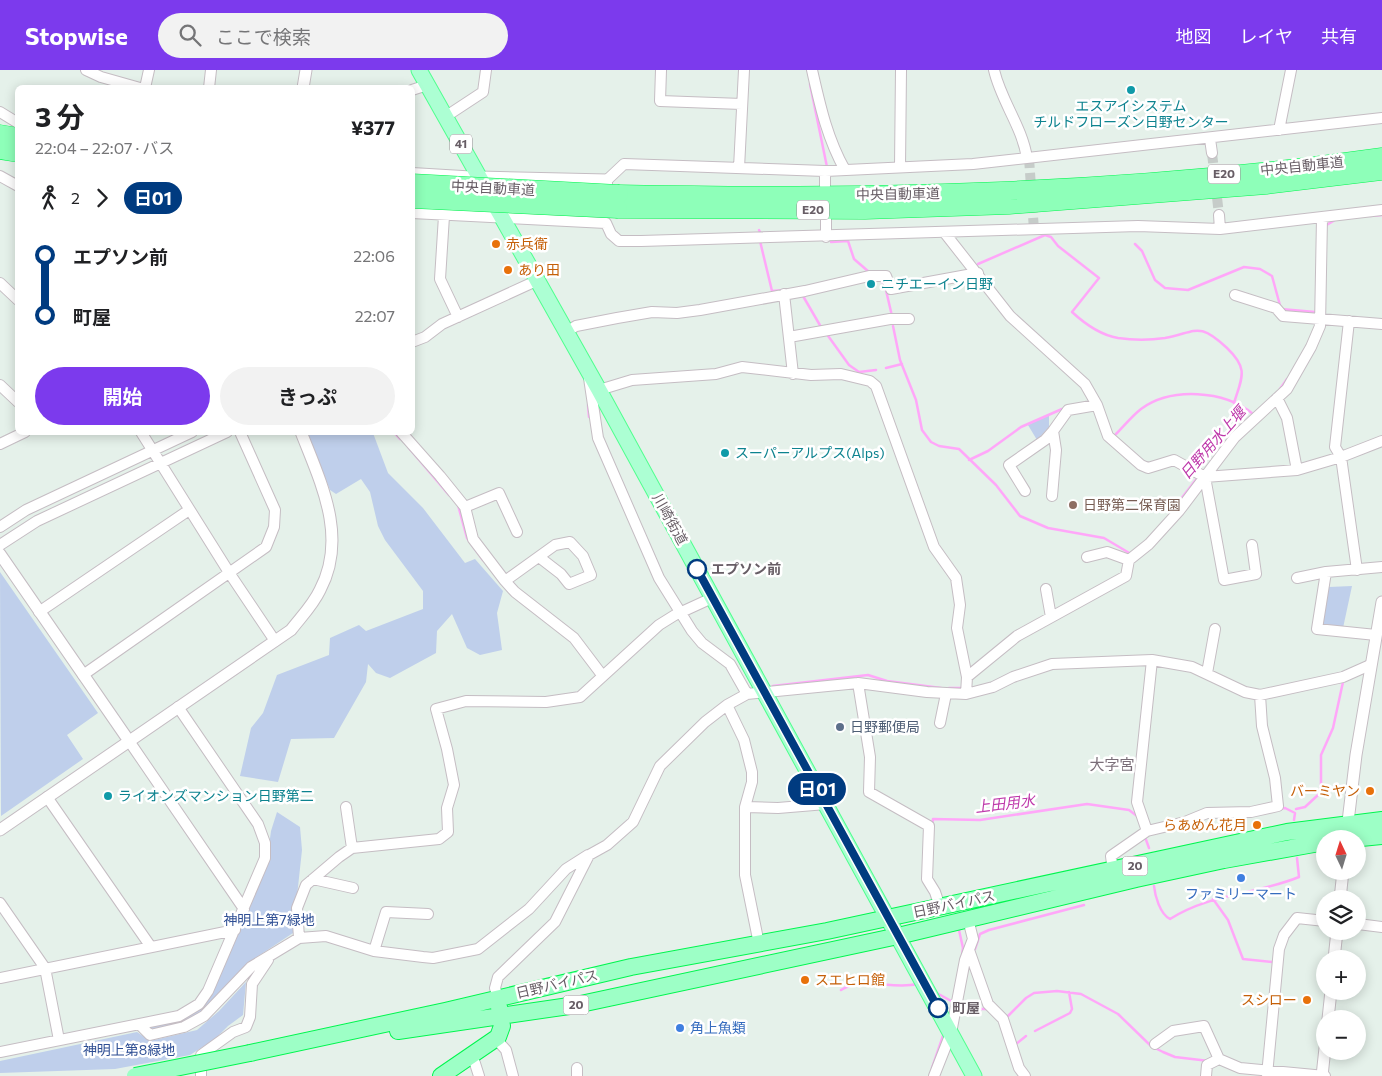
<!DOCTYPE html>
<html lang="ja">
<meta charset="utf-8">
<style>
:root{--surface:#fff;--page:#f2f2f2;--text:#202124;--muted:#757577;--accent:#7c3aed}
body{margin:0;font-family:Commissioner,"Noto Sans JP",sans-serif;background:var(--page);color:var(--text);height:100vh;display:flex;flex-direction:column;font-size:19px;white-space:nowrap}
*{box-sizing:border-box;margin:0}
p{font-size:16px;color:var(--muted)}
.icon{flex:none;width:28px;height:28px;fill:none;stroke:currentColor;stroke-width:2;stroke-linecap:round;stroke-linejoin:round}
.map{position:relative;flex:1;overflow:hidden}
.sheet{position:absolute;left:15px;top:15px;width:400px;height:350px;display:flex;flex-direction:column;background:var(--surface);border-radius:8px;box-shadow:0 2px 12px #0003}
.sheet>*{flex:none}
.badge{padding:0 10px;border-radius:16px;font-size:18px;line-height:32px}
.needle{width:32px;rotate:356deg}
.tools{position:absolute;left:1316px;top:760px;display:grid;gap:10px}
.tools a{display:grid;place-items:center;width:50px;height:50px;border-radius:50%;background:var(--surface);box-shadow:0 2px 12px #0003;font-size:25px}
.map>.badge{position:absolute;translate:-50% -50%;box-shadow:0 0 0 2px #fff}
.legs{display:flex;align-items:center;gap:8px;height:55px;padding:0 20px;font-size:16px}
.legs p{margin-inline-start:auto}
.headline{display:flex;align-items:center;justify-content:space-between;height:85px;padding:0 20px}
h1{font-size:28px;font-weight:700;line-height:38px}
.primary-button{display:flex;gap:10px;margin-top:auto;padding:10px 20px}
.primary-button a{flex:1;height:58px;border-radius:30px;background:var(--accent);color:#fff;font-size:20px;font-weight:700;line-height:58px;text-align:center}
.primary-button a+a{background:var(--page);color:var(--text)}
ul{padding:0 20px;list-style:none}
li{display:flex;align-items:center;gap:18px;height:60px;font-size:19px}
li i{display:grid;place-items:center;width:8px;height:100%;margin:0 6px;background:currentColor}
li i::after{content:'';width:12px;height:12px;margin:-6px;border:4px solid;border-radius:50%;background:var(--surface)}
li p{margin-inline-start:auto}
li:first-child i{background:linear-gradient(#0000 50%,currentColor 0)}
li:last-child i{background:linear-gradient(currentColor 50%,#0000 0)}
header{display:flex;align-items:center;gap:30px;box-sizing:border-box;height:70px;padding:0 25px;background:var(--accent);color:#fff}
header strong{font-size:24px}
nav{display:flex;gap:28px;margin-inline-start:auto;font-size:18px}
.search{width:350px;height:45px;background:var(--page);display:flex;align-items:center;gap:12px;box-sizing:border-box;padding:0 18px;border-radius:28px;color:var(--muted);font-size:19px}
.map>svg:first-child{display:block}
.green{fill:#bfcfeb}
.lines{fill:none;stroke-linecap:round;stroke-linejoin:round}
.stream{stroke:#ffa7f9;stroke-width:2.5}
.minor-tunnel{stroke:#c6ccc9;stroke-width:10;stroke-dasharray:10 5;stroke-linecap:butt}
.minor-casing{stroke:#c5bdc3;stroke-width:12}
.tertiary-casing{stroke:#c5bdc3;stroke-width:13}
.primary-casing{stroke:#50ff8e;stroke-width:17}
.trunk-casing{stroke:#00f64f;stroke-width:18}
.motorway-casing{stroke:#00f64f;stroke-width:19}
.minor{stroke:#fff;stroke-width:10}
.tertiary{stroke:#fff;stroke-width:11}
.primary{stroke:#acffd3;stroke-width:15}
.trunk{stroke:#9dffc6;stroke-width:16}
.motorway{stroke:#8effb9;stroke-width:18}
.trunk-bridge-casing{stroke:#00f64f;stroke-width:18;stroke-linecap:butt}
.motorway-bridge-casing{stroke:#00f64f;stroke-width:19;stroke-linecap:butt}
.trunk-bridge{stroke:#9dffc6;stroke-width:16}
.motorway-bridge{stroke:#8effb9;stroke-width:18}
.line-1-casing{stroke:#fff;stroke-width:11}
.line-1{stroke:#003b80;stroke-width:8}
.culture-dot{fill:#0f9aa8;stroke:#fff;stroke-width:2}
.food-dot{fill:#e8710a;stroke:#fff;stroke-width:2}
.education-dot{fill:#8d6e63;stroke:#fff;stroke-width:2}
.stop-1-dot{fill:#fff;stroke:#003b80;stroke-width:2.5}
.service-dot{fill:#5c6f8a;stroke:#fff;stroke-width:2}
.shop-dot{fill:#3f7fe0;stroke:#fff;stroke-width:2}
.labels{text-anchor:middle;stroke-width:5;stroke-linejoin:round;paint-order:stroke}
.shield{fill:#fff;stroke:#958e93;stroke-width:1}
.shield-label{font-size:12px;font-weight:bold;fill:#675d65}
.culture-label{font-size:14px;fill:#0d838f;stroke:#fff;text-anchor:start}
.street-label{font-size:14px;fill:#675d65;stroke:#fff}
.food-label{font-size:14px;fill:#c56008;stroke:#fff;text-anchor:start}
.education-label{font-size:14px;fill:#785e54;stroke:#fff;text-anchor:start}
.stop-label{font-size:14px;font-weight:bold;fill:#675d65;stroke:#fff;text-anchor:start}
.service-label{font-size:14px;fill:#4e5e75;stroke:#fff;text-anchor:start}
.shop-label{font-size:14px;fill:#366cbe;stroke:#fff}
.park-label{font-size:14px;fill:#2f4f94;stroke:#fff}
.water-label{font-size:15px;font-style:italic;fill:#be38aa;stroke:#fff}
.neighbourhood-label{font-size:15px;fill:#7a6e78;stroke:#fff}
</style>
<header>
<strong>Stopwise</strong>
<div class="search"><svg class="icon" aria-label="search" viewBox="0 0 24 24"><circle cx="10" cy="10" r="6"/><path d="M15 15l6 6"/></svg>ここで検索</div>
<nav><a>地図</a><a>レイヤ</a><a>共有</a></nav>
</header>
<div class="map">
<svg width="1382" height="1006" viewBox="0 0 1382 1006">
<rect width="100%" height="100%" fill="#e5f1ea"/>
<path class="green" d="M1049,345V357L1037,370L1028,355Z
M307,363H373L388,403L423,438L465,493L475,489L503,521L497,543L502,580L480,585L467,578L452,544L437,561L436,583L390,608L376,603L368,594L366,612L334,668L291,669L278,712L240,706L251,658L263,643L277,605L329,585L330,568L359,555L366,561L423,539V521L385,470L378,456L370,422L361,409L336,424L330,420Z
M0,502L98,643L67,665L83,689L1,746Z
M1352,516L1343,558L1325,557L1323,554L1329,517Z
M277,742L300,757L302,780L293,863L257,887L191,951L154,960L148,956L188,947L213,920L266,799L271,761Z
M246,912L243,945L228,956L215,969L190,985L115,999L0,1003V991L137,962L150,971L197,960L219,941Z"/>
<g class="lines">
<path class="stream" d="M810,14L827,97
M1370,146L1382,145
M1325,156L1335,150
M759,160L760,162
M760,171L772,221L785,220
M831,172L848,171L854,189L869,202
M1135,174L1142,181L1155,210L1165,218L1188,220L1244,197L1260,199L1272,206L1281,239L1315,242
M978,194L1045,165L1051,167L1058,176L1099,208L1072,242C1085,254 1100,265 1118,268C1132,270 1151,270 1165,268C1197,262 1198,251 1227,278C1249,299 1242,307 1234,333
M880,209L885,216L892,246
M803,226L821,257
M893,256L900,290L916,330L922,360L931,372L939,376L959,379L996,415L1020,446L1048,458L1104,468L1131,484
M826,263L849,295L859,302L876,300
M886,298L902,294
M1280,319L1287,309
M588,335L589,347
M394,362L400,369
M1116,364C1124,356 1132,346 1141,339C1171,317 1224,320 1253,344
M409,378L449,425
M969,390L988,381L1021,357L1062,339
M458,435L467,468L483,490
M1171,442L1198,407
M773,616L868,605L887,611L941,618
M949,618H961
M1279,739L1285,738L1295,743L1294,750
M1296,739L1305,737L1318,725L1321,717V685L1333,658L1343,612
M932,755L933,749L980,750L1087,734L1129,740L1137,746
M1145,767L1149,778
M1154,816C1155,826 1160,844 1170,849C1211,823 1255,825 1299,807L1297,788
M1213,829L1228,850L1243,889L1273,892
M959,860L963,878L962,886
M975,879L980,864L989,860L1084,835
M841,920C862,906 893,920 917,914
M935,922L953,932
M963,939H986
M1008,946L1026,928L1034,923L1057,921L1081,924L1118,944L1151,976L1163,982L1175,987L1209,991
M1035,961L1070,943L1072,939L1069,922
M1016,974L1026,966
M932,998L944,963"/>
<path class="minor-tunnel" d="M1212,83L1219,145
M1029,88L1034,160"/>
<g class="minor-casing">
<path id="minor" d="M86,0L101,7L140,18
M661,0L660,31L742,34
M812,0C820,35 827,68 845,100
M994,0C1001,31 1022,56 1027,88
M145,18L149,0
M209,18L211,0
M412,20L427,15
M0,42L18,53
M445,47L483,22L486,0
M1279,60L1291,0
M1210,69L1212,83
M900,97L901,0
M739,98L744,0
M825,101V116
M412,103L479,107
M0,106L18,116
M607,117V110L624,94L825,101L973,94L1382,48
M412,143L606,153L611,164L619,171H641L1138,156L1220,159L1382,140
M1219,145L1220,159
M444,146L440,209L458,247
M826,149V167
M944,162L1010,246L1085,314L1097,335L1108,366L1141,395L1148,398L1174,390L1205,407L1224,510L1256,504L1252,475
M0,213L18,230
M784,224L793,304
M1235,225L1276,238L1283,246L1382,254
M1349,251L1335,377L1341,387L1357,500
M566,262L576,256L617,248L652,242L677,243L700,240L805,221L869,206H886L891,219L978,203
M789,267L890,249H909
M412,272L425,267L442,254L536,211
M589,308L598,368L659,508L692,561L702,573L730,594L747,624
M0,315L18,332
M599,320L632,310L716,304L742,297L811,305L841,304L870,311L876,316L934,477L956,508L960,535L957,558L967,607L966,624
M1277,328L1287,348L1297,400
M141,362L230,504L275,571
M401,362L440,406L465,437L473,469L505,511L515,522L574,568L602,605
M0,374L25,362
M1205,407L1297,400L1341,387L1382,371
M1025,421L1009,395L1045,370L1053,361
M1052,426L1056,380L1053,361L1068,340L1097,335
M465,437L499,423L517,462
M0,457L26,440L192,362
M0,475L37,451L227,362
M1087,487L1107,482L1129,490
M1297,508L1326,502
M505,511L555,475L570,472L583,486L591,505L569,514L561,504L539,487
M1046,519L1051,547
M39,542L189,440
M1376,565L1317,559L1326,502L1382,497
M1207,603L1215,559
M83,605L266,477L274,457L275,440L240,362
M967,607L1017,566L1126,506L1129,490L1149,474L1179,441L1235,367L1287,319L1311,277L1320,256L1322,148
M858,613L870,687L869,722L929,756L927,809L935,822L940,837
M727,635L744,670L752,702V712L745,737V805L759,874
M940,653L946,624
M129,671L244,839
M47,727L151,877
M346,737L352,778
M745,737L778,738L826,734
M1147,761L1137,732L1152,590
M1113,801L1111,786L1147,761L1185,752L1207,743L1251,742L1278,736L1275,708L1262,656L1260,625
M313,809L353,818
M0,833L45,898L59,970
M1358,854L1382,857
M299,868L297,838L306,815L339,787L352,778L439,769L448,762L447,738L454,715L447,679L436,639L466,631L546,632L580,627L659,555L675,545L712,528
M969,880L988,934L1003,949L1019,998L1025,1006
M374,881L386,842L428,844
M0,908L235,860
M498,928L495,918L498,907L555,852L589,785L607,775L633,752L660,696L705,652L727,635L747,624L858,613L927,622L966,624L993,617L1013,607L1052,594L1152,590L1192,597L1245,622L1260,625L1343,607L1370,595
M139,954L150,965L184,957L204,946L251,897L299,868L326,866L374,881L423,887L433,888L478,879L529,839L566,799L588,785
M496,969L506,980L513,1006
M1155,974L1173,961L1204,956L1219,989L1240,998L1325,1006
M0,982L179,946L199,934L208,921L265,788V773L258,754L178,637
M472,984L479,1006
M1267,1005L1279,879L1284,865L1297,848L1325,851
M201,1006V985L233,962L246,957L250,947L252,914L268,890
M577,1006V998
M934,1006L951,963L965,890L973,869L968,849
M1206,1006L1207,995L1219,989"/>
</g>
<g class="tertiary-casing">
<path id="tertiary" d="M303,18L306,0
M479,107L607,110
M0,484L129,671
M0,760L291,560C301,547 313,535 320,520C348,467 321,413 301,362
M1347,760L1356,685L1382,532
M1340,829L1343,801
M1334,889L1337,861
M1328,949L1331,921
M1322,1006L1325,978"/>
</g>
<g class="primary-casing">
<path id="primary" d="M419,0L599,320L974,1006"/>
</g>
<g class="trunk-casing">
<path id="trunk" d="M1351,769L1382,766
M398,961L576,935L898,866L1136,809L1224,790L1325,772
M250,983L445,941L631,897L827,861L1287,762L1382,750
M441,1006L498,967L502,956L499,937"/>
</g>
<g class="motorway-casing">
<path id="motorway" d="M0,64L18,67
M0,80L18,83
M619,124C874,129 1130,123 1382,87
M618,139L865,140L1009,135L1266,115L1382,101"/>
</g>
<use href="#minor" class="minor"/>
<use href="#tertiary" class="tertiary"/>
<use href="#primary" class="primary"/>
<use href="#trunk" class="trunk"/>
<use href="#motorway" class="motorway"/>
<g class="trunk-bridge-casing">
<path id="trunk-bridge" d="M135,1006L250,983"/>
</g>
<g class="motorway-bridge-casing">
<path id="motorway-bridge" d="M412,113L619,124
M412,129L618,139"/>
</g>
<use href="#trunk-bridge" class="trunk-bridge"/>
<use href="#motorway-bridge" class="motorway-bridge"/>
</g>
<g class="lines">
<g class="line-1-casing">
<path id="line-1" d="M697,499L938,938"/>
</g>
<use href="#line-1" class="line-1"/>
</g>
<g class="culture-dot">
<circle cx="1131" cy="20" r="5"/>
<circle cx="871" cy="214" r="5"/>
<circle cx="725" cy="383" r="5"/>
<circle cx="108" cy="726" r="5"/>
</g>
<g class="food-dot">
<circle cx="496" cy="174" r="5"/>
<circle cx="508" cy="200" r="5"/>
<circle cx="1370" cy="721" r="5"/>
<circle cx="1257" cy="755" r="5"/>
<circle cx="805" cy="910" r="5"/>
<circle cx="1307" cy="930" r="5"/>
</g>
<circle class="education-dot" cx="1073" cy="435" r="5"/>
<g class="stop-1-dot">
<circle cx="697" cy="499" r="9"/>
<circle cx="938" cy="938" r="9"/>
</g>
<circle class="service-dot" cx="840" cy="657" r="5"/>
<g class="shop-dot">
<circle cx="1241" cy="808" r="5"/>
<circle cx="680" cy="958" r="5"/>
</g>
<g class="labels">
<g class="shield">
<rect x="450" y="64.5" width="22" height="19" rx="4"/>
<rect x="1208" y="94.5" width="32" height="19" rx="4"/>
<rect x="797" y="130.5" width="32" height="19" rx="4"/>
<rect x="1122.5" y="786.5" width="25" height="19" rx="4"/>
<rect x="563.5" y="925.5" width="25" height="19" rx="4"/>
</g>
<g class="shield-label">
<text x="461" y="78">41</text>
<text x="1224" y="108">E20</text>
<text x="813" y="144">E20</text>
<text x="1135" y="800">20</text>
<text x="576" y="939">20</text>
</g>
<g class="culture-label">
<text x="1131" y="41" text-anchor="middle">エスアイシステム<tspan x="1131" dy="16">チルドフローズン日野センター</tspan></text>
<text x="881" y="219">ニチエーイン日野</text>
<text x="735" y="388">スーパーアルプス(Alps)</text>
<text x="118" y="731">ライオンズマンション日野第二</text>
</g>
<g class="street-label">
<text transform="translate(1302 96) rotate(-6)" y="5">中央自動車道</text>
<text transform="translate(493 118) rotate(3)" y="5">中央自動車道</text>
<text transform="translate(898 124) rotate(-1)" y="5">中央自動車道</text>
<text transform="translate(670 449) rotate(61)" y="5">川崎街道</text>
<text transform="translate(954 834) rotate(-12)" y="5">日野バイパス</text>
<text transform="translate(557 914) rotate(-13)" y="5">日野バイパス</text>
</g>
<g class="food-label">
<text x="506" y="179">赤兵衛</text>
<text x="518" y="205">あり田</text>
<text x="1360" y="726" text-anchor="end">バーミヤン</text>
<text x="1247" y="760" text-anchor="end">らあめん花月</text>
<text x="815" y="915">スエヒロ館</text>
<text x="1297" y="935" text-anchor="end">スシロー</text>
</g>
<g class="education-label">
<text x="1083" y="440">日野第二保育園</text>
</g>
<g class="stop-label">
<text x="711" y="504">エプソン前</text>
<text x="952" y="943">町屋</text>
</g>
<g class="service-label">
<text x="850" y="662">日野郵便局</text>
</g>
<g class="shop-label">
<text x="1241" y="829">ファミリーマート</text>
<text x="690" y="963" text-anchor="start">角上魚類</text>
</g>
<g class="park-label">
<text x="269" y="855">神明上第7緑地</text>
<text x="129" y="985">神明上第8緑地</text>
</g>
<g class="water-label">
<text transform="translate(1213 373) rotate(-49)" y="5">日野用水上堰</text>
<text transform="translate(1005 734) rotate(-7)" y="5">上田用水</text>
</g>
<g class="neighbourhood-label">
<text x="1112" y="700">大字宮</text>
</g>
</g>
</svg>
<div class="tools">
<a><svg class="needle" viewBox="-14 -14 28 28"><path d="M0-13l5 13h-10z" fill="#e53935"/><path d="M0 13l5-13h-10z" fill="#757577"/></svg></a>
<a><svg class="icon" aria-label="layers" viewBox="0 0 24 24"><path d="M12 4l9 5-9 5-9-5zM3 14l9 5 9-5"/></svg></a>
<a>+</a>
<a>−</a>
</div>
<b class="badge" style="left:817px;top:719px;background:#003b80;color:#fff">日01</b>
<section class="sheet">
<div class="headline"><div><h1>3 分</h1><p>22:04 – 22:07 · バス</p></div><b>¥377</b></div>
<div class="legs"><svg class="icon" aria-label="walk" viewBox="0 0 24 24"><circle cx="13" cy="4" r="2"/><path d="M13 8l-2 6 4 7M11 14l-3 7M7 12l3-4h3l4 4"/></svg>2<svg class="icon" aria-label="forward" viewBox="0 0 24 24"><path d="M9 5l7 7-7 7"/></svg><b class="badge" style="background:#003b80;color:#fff">日01</b></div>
<ul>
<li><i style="color:#003b80"></i><b>エプソン前</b><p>22:06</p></li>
<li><i style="color:#003b80"></i><b>町屋</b><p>22:07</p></li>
</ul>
<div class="primary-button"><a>開始</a><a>きっぷ</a></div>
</section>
</div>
